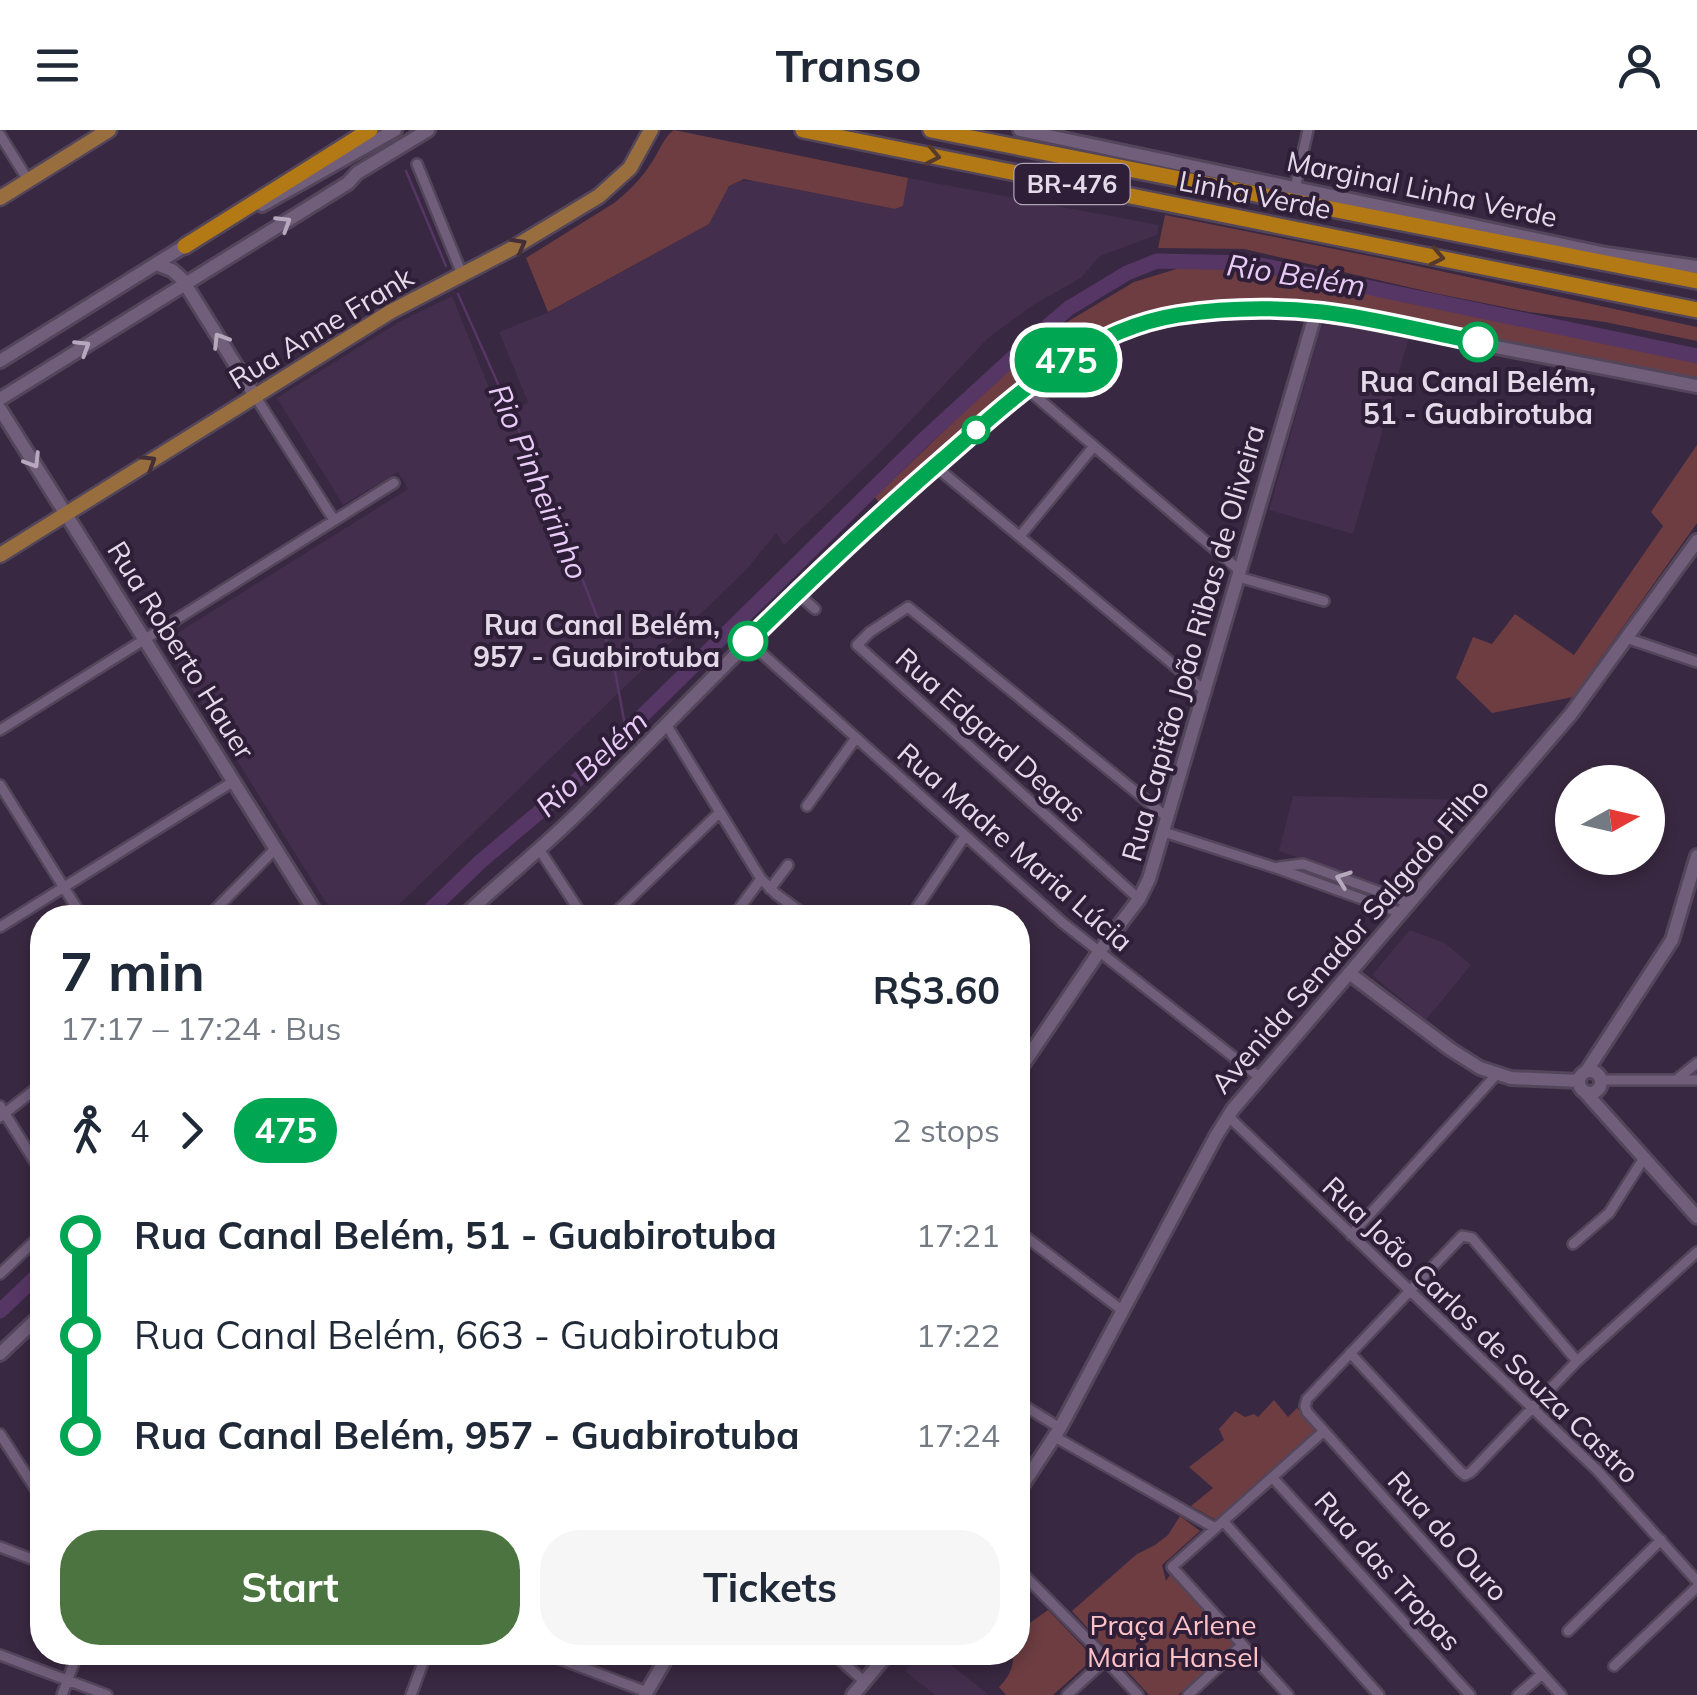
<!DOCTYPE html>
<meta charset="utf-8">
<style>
:root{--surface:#fff;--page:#f6f6f7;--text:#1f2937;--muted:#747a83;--accent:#4c7441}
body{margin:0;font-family:Mulish,sans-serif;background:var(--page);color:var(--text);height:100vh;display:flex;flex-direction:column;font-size:38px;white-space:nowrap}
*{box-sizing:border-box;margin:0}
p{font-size:32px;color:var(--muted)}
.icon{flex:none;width:55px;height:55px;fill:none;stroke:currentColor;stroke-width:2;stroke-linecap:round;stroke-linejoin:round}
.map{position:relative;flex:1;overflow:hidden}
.sheet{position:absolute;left:30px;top:775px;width:1000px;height:760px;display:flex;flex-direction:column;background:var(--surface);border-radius:40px;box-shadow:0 5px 15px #0003}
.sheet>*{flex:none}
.badge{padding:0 20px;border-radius:32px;font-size:35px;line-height:65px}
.needle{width:65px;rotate:82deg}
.buttons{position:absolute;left:1555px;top:635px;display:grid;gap:20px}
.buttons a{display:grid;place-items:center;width:110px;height:110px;border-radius:50%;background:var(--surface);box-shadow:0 5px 15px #0003;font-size:50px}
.map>.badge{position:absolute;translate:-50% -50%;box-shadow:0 0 0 5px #fff}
.legs{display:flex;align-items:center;gap:15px;height:110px;padding:0 30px;font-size:32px}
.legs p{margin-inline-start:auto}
.overview{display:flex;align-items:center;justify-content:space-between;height:170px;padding:0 30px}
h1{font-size:55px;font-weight:700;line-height:75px}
.cta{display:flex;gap:20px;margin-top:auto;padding:20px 30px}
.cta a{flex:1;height:115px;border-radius:40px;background:var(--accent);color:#fff;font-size:40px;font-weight:700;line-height:115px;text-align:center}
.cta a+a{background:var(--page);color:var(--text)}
ul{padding:0 30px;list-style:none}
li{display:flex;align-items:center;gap:35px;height:100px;font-size:38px}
li i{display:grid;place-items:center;width:15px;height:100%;margin:0 12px;background:currentColor}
li i::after{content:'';width:25px;height:25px;margin:-12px;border:8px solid;border-radius:50%;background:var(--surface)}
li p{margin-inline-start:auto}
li:first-child i{background:linear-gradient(#0000 50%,currentColor 0)}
li:last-child i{background:linear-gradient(currentColor 50%,#0000 0)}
header{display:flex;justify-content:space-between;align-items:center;height:130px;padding:0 30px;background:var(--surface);font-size:45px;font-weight:700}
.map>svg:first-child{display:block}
.built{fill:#432e4d}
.green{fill:#6d3d42}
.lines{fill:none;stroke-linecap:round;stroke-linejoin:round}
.stream{stroke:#563664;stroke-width:2.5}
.river{stroke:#563664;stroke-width:15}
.street-casing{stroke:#53455a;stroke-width:14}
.secondary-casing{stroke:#53455a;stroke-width:18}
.primary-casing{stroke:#53455a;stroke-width:19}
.highway-casing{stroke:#53455a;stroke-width:20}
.street{stroke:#715e7b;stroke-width:9}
.secondary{stroke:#715e7b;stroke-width:12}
.primary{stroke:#986e3e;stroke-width:14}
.highway{stroke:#b27915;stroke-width:15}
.oneway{stroke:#56392d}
.oneway2{stroke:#b7a8be}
.oneway3{stroke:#442e38}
.line-1-casing{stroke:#fff;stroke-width:22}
.line-1{stroke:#00a651;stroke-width:15}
.stop-1-dot{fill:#fff;stroke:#00a651;stroke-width:5}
.labels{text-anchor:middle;stroke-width:8;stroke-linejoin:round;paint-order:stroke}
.shield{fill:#2f1e37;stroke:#aea2b4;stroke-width:2.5}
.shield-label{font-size:25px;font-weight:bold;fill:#e5daea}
.street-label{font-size:28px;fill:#e5daea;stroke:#2f1e37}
.stop-label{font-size:28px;font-weight:bold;fill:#e5daea;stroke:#2f1e37}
.park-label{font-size:28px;fill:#ffc3c7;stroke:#2f1e37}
.water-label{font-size:30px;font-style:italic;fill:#e9cbf8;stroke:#2f1e37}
</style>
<header><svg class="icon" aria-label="menu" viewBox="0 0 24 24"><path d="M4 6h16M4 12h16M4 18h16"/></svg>Transo<svg class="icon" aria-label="person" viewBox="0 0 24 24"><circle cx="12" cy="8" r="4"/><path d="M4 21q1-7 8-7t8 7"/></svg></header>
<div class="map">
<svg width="1697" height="1565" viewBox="0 0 1697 1565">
<rect width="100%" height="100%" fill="#392841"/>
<path class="built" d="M908,48L1159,95L1157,105L1100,126L1081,148L1033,175L988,208L878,325L784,415L776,403L746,440L386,787H335L163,512L408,359L398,342L343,375L277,268L401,191L452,166L502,290L528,272L499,202L549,182L709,94L726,60L736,51H754L895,79L903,76Z
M1326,193L1409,207L1353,404L1269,380L1321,197Z
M1293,666L1475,670L1394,761L1279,721Z
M1410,800L1445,813L1471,835L1426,890L1372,845Z
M920,1523H936L989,1565H935L905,1541Z"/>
<path class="green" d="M674,0L908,48L903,76L895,79L754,51L744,49L729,56L709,94L548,182L526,128L614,73C628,62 640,50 650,35C659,23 662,9 674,0Z
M1165,85L1399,132L1697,197V211L1605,192L1529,182L1434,163L1244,119L1158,118Z
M1183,137H1250L1697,230V250L1315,176L1263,174L1130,192L1097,205L1062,226L1018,257L881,376L875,367L1042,207L1134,152Z
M1697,315V393L1573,567L1492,583L1456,548L1473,507L1492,514L1515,484L1574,525L1663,396L1651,382Z
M1274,1270L1288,1287L1297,1278L1316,1301L1216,1390L1191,1376L1213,1358L1189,1337L1224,1310L1219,1299L1235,1281L1245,1287L1254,1284L1258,1287Z
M1180,1386L1200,1401L1162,1435L1166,1451L1170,1445L1235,1514L1178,1565H1149L1072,1481L1137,1424L1155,1415L1168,1405Z
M1048,1480L1094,1528L1053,1565H1006L999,1557C1009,1547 1014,1537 1013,1523L1018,1522V1498L1027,1495Z"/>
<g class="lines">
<path class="stream" d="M406,41L446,136
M458,164L564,402L612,525L626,601"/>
<path class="river" d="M422,788L480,732L576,651L922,311L1043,200L1069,178L1127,143L1157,131L1251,133L1697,226
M0,1181L42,1141"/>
<g class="street-casing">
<path id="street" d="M0,5L28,50
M417,34L462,144
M1295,58L1308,0
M1026,258L1239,440
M255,266L334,390
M935,336L1205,561
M1020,406L1094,316
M1238,447L1324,471
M797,463L815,479
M1626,508L1697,532
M748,511L1063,793L1259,947
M666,594L761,749L776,764L809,788
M0,600L394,353
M0,655L83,788
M807,676L856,608
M1164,702L1276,738L1401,783
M539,719L584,788
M1279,737L1303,734L1410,773
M770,759L788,735
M1139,769L857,515L870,502L908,477L1168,688
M621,777L636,788
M207,788L276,718
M610,788L720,682
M732,788L761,749
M910,788L965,706
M0,797L234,651
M1600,950H1697
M1676,950L1697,933
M0,976L42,1043
M1228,986L1598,1341L1697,1451
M0,987L42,954
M1018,1101L1123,1181
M1351,1105L1496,945
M1573,1114L1609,1083L1644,1028
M0,1144L42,1104
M1350,1223L1460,1341L1465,1345L1471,1342L1577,1231L1697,1122
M1018,1272L1060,1298
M0,1304L42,1369
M1055,1307L1215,1398
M1272,1347L1470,1565
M1223,1391L1379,1565
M0,1417L42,1433
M1018,1439L1092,1514L1100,1522L1103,1532L1111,1536L1138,1565
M1568,1501L1661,1410
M541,1522L647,1562
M831,1522L865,1552
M0,1525L107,1565
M1614,1536L1697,1457
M62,1565L78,1522
M411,1565L427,1522
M1067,1565L1103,1532
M1188,1565L1242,1515
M1288,1565L1172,1437L1324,1301
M1518,1565L1542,1544
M1561,1565L1324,1301L1307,1282L1305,1276L1307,1269L1462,1106L1472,1108L1577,1231"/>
</g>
<g class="secondary-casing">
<path id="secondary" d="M1020,0L1606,124L1697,137
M262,75L395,0
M156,134L172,140L182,149L255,266
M0,231L191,112
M0,269L348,53L357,43L428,0
M0,279L319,788
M462,788C501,751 543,718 580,681C693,569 802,453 921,348C983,294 1045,232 1122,201C1182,177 1252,177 1316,182L1697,256
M1349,843L1450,919L1480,938L1511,948L1579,951
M1579 952a11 11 0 1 1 22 0a11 11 0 1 1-22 0Z
M1018,942L1099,822L1139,769L1149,749L1316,182
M1586,942L1672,810L1697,726
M1585,962L1697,1087
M0,1224L42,1184
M1018,1362L1060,1298L1216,1006L1233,979L1571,584L1697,411
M645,1565L670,1522
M853,1565L889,1522"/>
</g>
<g class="primary-casing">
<path id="primary" d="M0,68L109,0
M0,425L390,182L511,119L599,66L630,38L651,0"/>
</g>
<g class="highway-casing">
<path id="highway" d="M803,0L1697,180
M931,0L1697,151
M185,116L370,0"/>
</g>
<use href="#street" class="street"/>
<use href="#secondary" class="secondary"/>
<use href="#primary" class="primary"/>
<use href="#highway" class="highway"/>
</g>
<defs><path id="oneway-chevron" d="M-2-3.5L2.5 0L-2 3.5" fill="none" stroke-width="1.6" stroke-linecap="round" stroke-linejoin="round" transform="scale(2.5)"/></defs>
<g class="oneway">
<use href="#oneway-chevron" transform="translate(933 26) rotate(11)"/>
<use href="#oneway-chevron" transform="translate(1437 127) rotate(11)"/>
</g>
<g class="oneway2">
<use href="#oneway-chevron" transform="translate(284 93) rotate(-32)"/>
<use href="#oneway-chevron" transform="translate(220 210) rotate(-122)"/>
<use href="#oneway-chevron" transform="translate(83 217) rotate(-32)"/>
<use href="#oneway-chevron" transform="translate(33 331) rotate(58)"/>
<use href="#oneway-chevron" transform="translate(1343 749) rotate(-160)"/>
</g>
<g class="oneway3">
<use href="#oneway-chevron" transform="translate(519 115) rotate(-29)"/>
<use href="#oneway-chevron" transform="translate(149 332) rotate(-32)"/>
</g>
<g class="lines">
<g class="line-1-casing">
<path id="line-1" d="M748,511C811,449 875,388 942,330C1011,270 1083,200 1178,185C1224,178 1275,177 1322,182C1374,188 1426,202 1478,212"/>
</g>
<use href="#line-1" class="line-1"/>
</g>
<g class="stop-1-dot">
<circle cx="1478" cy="212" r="18"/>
<circle cx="976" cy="300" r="12"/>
<circle cx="748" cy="511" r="18"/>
</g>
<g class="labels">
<rect class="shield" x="1014.5" y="34" width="115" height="40" rx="8"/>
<g class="shield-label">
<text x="1072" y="63">BR-476</text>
</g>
<g class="street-label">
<text transform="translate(1422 59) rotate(12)" y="10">Marginal Linha Verde</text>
<text transform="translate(1255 65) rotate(11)" y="10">Linha Verde</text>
<text transform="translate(321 198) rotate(-31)" y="10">Rua Anne Frank</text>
<text transform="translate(1193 513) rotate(-74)" y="10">Rua Capitão João Ribas de Oliveira</text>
<text transform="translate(181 520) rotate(58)" y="10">Rua Roberto Hauer</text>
<text transform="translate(991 605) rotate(42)" y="10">Rua Edgard Degas</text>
<text transform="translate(1015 717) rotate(41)" y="10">Rua Madre Maria Lúcia</text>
<text transform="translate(1350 806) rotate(-49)" y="10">Avenida Senador Salgado Filho</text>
<text transform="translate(1481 1200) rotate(44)" y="10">Rua João Carlos de Souza Castro</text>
<text transform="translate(1448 1406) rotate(48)" y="10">Rua do Ouro</text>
<text transform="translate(1388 1441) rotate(48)" y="10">Rua das Tropas</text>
</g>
<g class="stop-label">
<text x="1478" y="262">Rua Canal Belém,<tspan x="1478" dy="32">51 - Guabirotuba</tspan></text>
<text x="720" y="505" text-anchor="end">Rua Canal Belém,<tspan x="720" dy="32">957 - Guabirotuba</tspan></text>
</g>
<g class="park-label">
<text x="1173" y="1505">Praça Arlene<tspan x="1173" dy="32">Maria Hansel</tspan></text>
</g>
<g class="water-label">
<text transform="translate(1296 146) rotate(9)" y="10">Rio Belém</text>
<text transform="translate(538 352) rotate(67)" y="10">Rio Pinheirinho</text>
<text transform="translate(592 634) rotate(-43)" y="10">Rio Belém</text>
</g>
</g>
</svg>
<div class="buttons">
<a><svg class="needle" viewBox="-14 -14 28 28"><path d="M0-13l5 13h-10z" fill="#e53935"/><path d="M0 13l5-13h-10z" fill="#747a83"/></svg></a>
</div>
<b class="badge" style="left:1066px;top:230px;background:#00a651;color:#fff">475</b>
<section class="sheet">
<div class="overview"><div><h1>7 min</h1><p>17:17 – 17:24 · Bus</p></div><b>R$3.60</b></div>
<div class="legs"><svg class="icon" aria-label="walk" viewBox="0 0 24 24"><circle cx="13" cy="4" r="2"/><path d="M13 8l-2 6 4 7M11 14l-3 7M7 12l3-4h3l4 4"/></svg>4<svg class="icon" aria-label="forward" viewBox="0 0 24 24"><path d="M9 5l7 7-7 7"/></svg><b class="badge" style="background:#00a651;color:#fff">475</b><p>2 stops</p></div>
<ul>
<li><i style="color:#00a651"></i><b>Rua Canal Belém, 51 - Guabirotuba</b><p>17:21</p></li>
<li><i style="color:#00a651"></i><span>Rua Canal Belém, 663 - Guabirotuba</span><p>17:22</p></li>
<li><i style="color:#00a651"></i><b>Rua Canal Belém, 957 - Guabirotuba</b><p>17:24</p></li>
</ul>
<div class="cta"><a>Start</a><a>Tickets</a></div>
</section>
</div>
